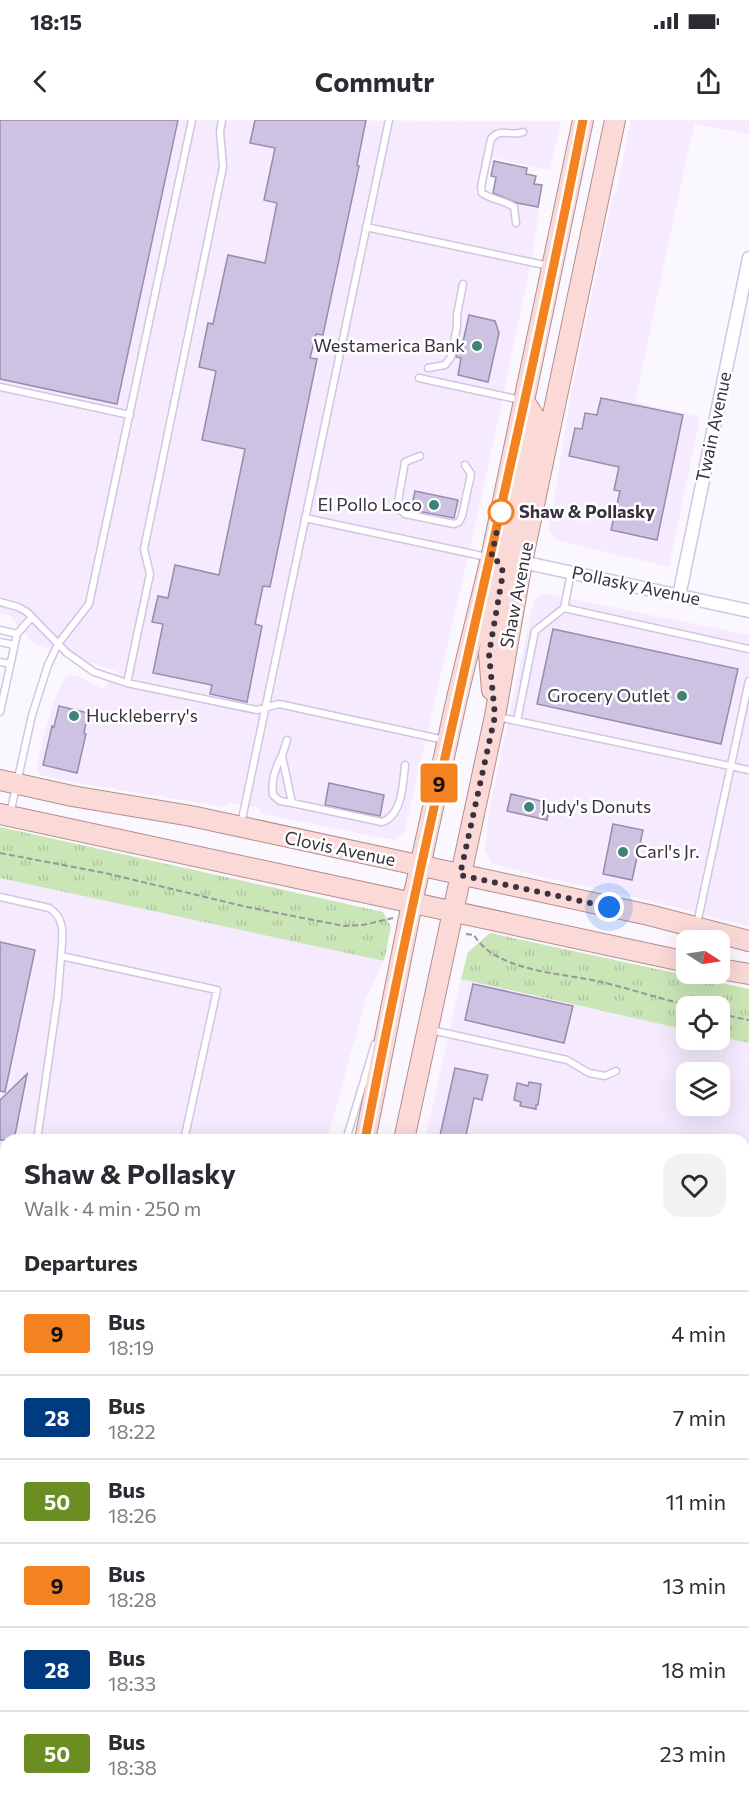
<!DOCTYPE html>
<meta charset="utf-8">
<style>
:root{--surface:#fff;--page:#f2f2f3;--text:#2b2b33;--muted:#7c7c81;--line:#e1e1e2}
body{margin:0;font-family:Commissioner,sans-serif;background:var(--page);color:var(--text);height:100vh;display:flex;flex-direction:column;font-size:22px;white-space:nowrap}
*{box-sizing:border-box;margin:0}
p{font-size:20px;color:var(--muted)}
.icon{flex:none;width:33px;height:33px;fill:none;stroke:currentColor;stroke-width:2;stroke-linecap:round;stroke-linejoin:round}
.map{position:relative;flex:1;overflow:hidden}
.side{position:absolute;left:0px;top:1014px;width:750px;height:674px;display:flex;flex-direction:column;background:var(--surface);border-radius:18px 18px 0 0;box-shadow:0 6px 24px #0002}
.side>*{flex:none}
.badge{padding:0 12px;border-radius:4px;font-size:21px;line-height:39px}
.needle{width:39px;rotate:102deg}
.buttons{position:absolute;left:676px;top:810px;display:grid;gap:12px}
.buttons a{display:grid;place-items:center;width:54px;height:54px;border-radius:12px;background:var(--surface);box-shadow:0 6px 24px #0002;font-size:30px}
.you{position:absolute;width:30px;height:30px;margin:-15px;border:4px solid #fff;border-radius:50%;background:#1a73e8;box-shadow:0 0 0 9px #1a73e833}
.map>.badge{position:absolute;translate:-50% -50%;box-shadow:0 0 0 3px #fff}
h2{padding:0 24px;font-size:22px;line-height:54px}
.round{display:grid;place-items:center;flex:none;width:63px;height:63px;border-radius:18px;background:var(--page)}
.summary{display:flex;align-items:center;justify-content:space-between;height:102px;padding:0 24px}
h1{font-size:28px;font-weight:700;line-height:45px}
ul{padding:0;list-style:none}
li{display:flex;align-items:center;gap:18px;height:84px;padding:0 24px;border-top:2px solid var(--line)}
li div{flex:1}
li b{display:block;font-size:22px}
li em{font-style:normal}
li .badge{min-width:66px;font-weight:700;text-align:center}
.status{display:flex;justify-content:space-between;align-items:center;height:42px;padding:0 30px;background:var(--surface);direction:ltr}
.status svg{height:16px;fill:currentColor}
header{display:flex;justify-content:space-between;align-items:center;height:78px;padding:0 24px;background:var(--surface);font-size:27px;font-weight:700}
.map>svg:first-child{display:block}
.commercial{fill:#f5eafe;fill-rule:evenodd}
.park{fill:url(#park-tufts)}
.building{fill:#cec2e3;stroke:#978cab;stroke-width:1.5}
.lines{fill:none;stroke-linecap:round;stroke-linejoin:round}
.service-casing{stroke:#d1c5e6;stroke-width:9}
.minor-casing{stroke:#d1c5e6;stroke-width:15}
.primary-casing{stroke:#b48e91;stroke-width:22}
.path{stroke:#99959f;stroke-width:2;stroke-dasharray:6 3;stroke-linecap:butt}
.service{stroke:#fff;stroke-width:6}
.minor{stroke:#fff;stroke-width:12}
.primary{stroke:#fad9d7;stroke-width:20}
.line-casing{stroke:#fff;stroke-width:14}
.line{stroke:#f58220;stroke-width:9}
.walk{stroke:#383340;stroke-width:6;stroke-dasharray:0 10.8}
.poi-dot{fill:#3f8376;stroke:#fff;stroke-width:2}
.stop-dot{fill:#fff;stroke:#f58220;stroke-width:3}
.labels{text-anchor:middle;stroke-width:5;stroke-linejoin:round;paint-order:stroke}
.poi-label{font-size:18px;fill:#383340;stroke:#fff;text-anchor:end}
.street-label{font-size:18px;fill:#383340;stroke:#fff}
.stop-label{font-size:18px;font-weight:bold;fill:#383340;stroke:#fff;text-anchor:start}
</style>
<div class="status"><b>18:15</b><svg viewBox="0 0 49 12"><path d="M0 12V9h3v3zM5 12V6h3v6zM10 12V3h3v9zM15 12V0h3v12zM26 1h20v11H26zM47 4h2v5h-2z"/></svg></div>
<header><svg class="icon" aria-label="back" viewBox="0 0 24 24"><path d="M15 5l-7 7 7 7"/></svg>Commutr<svg class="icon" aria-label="share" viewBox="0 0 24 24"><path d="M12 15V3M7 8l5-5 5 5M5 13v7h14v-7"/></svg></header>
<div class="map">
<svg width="749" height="1687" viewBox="0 0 749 1687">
<defs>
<pattern id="park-tufts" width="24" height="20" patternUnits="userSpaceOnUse" patternTransform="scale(1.5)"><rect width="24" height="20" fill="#cae5b6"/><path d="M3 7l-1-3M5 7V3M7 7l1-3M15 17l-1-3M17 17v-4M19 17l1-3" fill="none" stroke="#aec59e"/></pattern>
</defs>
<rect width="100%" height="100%" fill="#faf7fe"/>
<path class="commercial" d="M0,0L561,1L550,50L485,36L477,73L539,90L533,133L483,370L405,711L395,720L262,694L257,687L231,683L225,687L85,664L41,655L36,649L45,610L54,582L63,561L67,556H78L103,569L118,552L34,524L9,495L0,493Z
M631,0H749V14L695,4L684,49L635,282L700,297L669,447L556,420L549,411L572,269L613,74H616Z
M542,473L749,515V806L643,779L542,757L492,743L485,731L489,692L534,479Z
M0,758L384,841L365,881L327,1020H6V1682H208L207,1687H0Z
M461,859L687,910V920H720V917L749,923V1687H539L516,1682H744V1020H425ZM687,952H720V986H687Z"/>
<path class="park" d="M0,707L383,792L391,807L384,841L0,758Z
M490,813L749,869V923L720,917V886H687V910L461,859L468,832Z"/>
<path class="building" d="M0,0H178L117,284L0,259Z
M255,0H366L357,45L359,46L323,215L316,214L310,238L317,239L270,467L263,466L255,504L262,506L247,582L210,574L212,565L153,553L163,504L152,502L158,476L168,478L175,445L219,455L245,329L202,320L216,251L199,247L208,203L213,204L228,135L265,143L277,83L264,80L275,28L250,23Z
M494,41L527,48L526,54L536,56L534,64L542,65L538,87L517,83L493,73L496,57L491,56Z
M469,195L495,201L499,213L488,262L458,255L461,238L456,237L459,221L463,222Z
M601,278L683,295L657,420L611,410L620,371L614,370L619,347L569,336L575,308L582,309L585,293L597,295Z
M415,371L458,380L454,398L411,390Z
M553,509L738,549L721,624L537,584Z
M59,586L88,593L84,613L86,614L77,653L43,645L52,606L54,607Z
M329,663L384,675L380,696L325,685Z
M511,674L550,683L547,700L507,691Z
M613,704L643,710L632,760L603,754Z
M0,822L35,830L5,972L0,971Z
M473,864L573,886L564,923L465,900Z
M455,948L488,955L482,980L474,978L465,1020H439Z
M27,954L14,1020H0V980Z
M529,962L541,964L538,985H536V989L520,986L521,982L514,980L517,963L528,966Z"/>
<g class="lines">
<g class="service-casing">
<path id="service" d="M516,103L514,87C504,80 492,80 482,73L481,67L491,19C500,7 511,17 523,12
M366,107L549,146
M428,248L445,245L451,237L457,206V195L463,164
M419,258L521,280
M0,267L130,295
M420,336L405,342L397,387L405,394L454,404L459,402L462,396L471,354L465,345
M305,398L487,437
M0,482L18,487L27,492L67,533L94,552L127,563L257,590L279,584L445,620
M564,488L749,529
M0,510L17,514
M0,522L14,525
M0,542L10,544
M127,563L150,454L144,429L223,47L220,12L222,0
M0,592L17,514L32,497
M498,597L749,650
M517,601L535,511L564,488L571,453
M287,620L282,636L292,683L382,702C402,696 403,664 405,645
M281,637C275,650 271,660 273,675L280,681L292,683
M10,694L32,595L48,545L58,524L89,484L192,0
M241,704L389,0
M0,777L49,788C67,799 62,818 61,836
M697,804L749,561
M431,910L567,940L589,953L605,956L616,951
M37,1020L58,875L61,836L217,870L184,1020
M346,1020L375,924
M744,1080L749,1057
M0,1164L6,1165
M0,1198L6,1169
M744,1345L749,1346
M673,1682L700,1687
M41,1687L42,1682
M612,1687L613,1682"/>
</g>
<g class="minor-casing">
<path id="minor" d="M522,442L749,491
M679,476L749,138
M352,1682L378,1687
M467,1682L490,1687"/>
</g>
<g class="primary-casing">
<path id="primary" d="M491,438L502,445L503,453L489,534L492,570
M522,442L511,438L507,430L535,298L524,281
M0,660L72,676L191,696L649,795L749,821
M0,694L687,842
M720,849L749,854
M365,1020L412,783L457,578L491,438L583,0
M404,1020L495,596L522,442L615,0
M228,1687L229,1682
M262,1687V1682"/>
</g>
<path class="path" d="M0,733L105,753L247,787L344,806L363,805L393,798
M466,814L474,815C496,852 563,853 601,862C631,869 661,879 691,886
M720,894L749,900"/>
<use href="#service" class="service"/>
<use href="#minor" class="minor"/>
<use href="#primary" class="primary"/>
</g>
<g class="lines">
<g class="line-casing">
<path id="line" d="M365,1020C430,678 517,341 583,0"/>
</g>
<use href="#line" class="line"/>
<path class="walk" d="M501,392L491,438C499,441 501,444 503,453L489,534L495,596L460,755L609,787"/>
</g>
<g class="poi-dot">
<circle cx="477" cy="226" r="6"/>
<circle cx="434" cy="385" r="6"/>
<circle cx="682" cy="576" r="6"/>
<circle cx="74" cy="596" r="6"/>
<circle cx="529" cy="687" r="6"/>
<circle cx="623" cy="732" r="6"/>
</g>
<circle class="stop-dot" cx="501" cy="392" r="12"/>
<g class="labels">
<g class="poi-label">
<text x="465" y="232">Westamerica Bank</text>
<text x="422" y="391">El Pollo Loco</text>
<text x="670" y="582">Grocery Outlet</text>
<text x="86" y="602" text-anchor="start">Huckleberry's</text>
<text x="541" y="693" text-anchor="start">Judy's Donuts</text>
<text x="635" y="738" text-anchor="start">Carl's Jr.</text>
</g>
<g class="street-label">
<text transform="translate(714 307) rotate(-78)" y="6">Twain Avenue</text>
<text transform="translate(636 466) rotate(12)" y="6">Pollasky Avenue</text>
<text transform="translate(517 475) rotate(-79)" y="6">Shaw Avenue</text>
<text transform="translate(340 729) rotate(12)" y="6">Clovis Avenue</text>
</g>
<g class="stop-label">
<text x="519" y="398">Shaw &amp; Pollasky</text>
</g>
</g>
</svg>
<div class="buttons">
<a><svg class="needle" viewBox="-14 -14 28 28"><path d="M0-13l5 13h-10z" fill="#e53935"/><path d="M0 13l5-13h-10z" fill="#7c7c81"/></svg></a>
<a><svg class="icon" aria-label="locate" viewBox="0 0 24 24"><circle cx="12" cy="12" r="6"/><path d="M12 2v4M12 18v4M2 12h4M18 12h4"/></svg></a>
<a><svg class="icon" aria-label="layers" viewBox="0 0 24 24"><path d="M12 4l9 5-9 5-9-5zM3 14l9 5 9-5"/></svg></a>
</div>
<div class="you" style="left:609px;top:787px"></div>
<b class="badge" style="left:439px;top:663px;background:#f58220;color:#111">9</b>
<section class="side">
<div class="summary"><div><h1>Shaw &amp; Pollasky</h1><p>Walk · 4 min · 250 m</p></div><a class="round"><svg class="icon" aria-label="heart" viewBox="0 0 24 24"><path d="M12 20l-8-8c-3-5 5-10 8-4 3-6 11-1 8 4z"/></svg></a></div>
<h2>Departures</h2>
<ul>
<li><span class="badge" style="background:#f58220;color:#111">9</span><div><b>Bus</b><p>18:19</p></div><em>4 min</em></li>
<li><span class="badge" style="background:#003b80;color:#fff">28</span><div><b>Bus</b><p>18:22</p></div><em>7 min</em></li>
<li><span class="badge" style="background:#6b8e23;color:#fff">50</span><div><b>Bus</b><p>18:26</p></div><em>11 min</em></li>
<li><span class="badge" style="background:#f58220;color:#111">9</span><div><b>Bus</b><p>18:28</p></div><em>13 min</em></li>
<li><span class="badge" style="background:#003b80;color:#fff">28</span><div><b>Bus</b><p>18:33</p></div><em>18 min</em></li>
<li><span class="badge" style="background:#6b8e23;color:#fff">50</span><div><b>Bus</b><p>18:38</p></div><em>23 min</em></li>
</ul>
</section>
</div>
